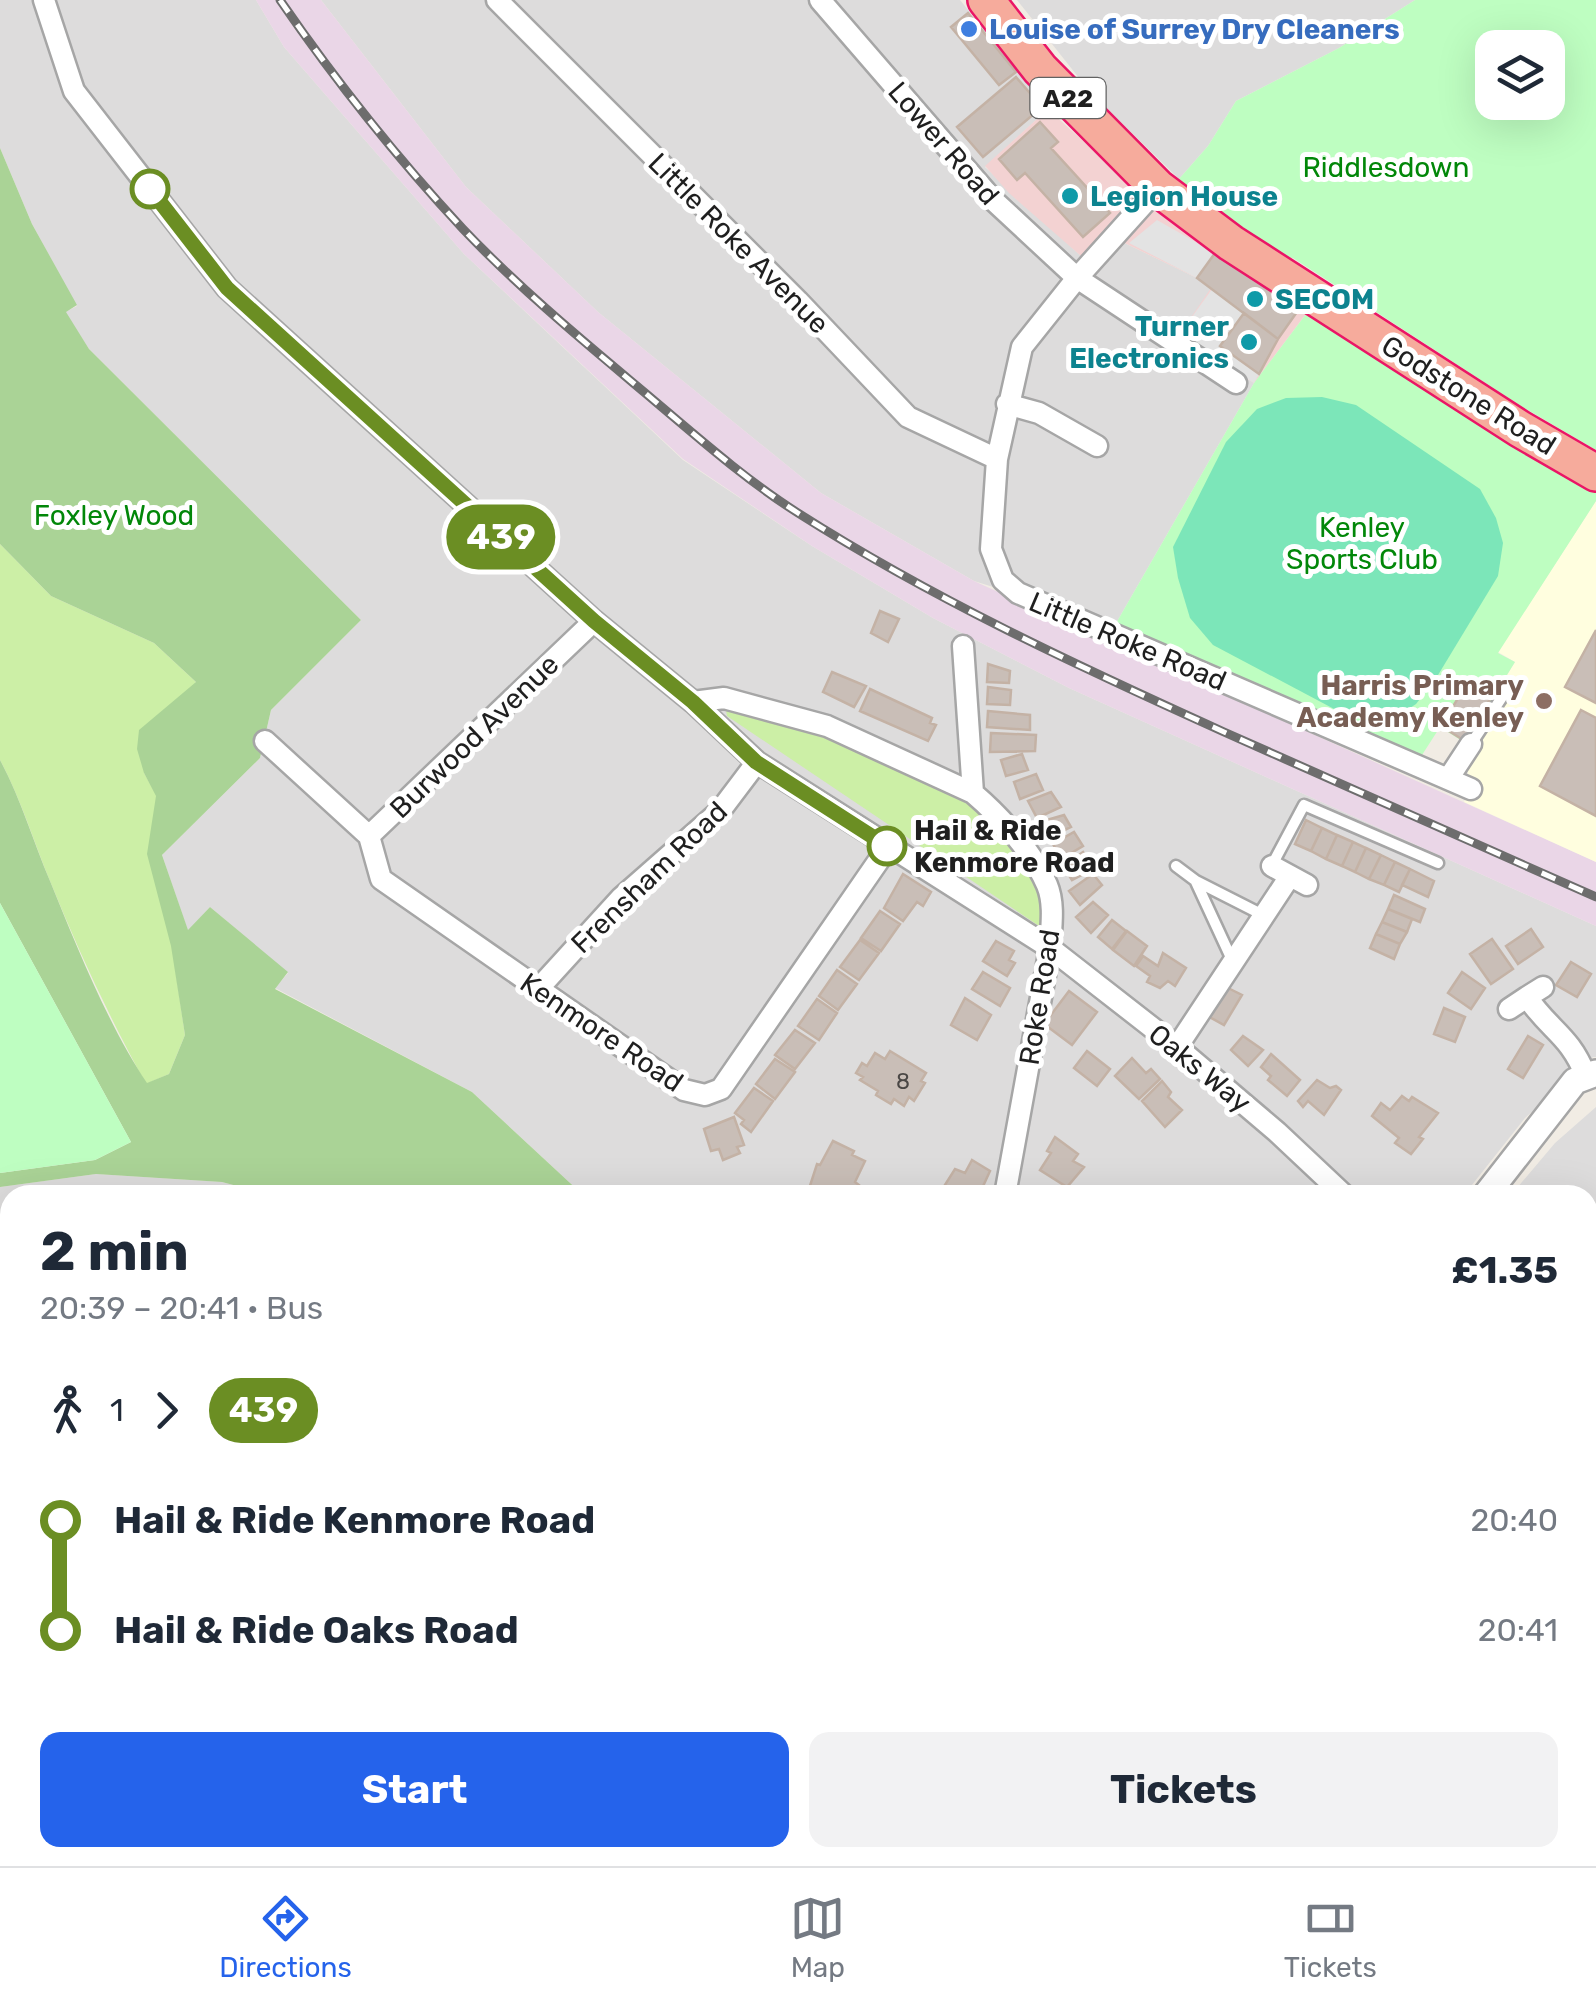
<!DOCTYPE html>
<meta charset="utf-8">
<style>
:root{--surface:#fff;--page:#f2f2f3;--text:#1f2937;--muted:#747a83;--line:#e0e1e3;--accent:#2563eb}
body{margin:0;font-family:Rubik,sans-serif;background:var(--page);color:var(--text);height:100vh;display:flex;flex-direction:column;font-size:38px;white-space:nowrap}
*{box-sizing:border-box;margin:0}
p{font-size:32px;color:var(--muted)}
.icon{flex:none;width:55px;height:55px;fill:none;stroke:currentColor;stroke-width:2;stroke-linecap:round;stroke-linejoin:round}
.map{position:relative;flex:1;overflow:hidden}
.drawer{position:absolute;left:0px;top:1185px;width:1598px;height:682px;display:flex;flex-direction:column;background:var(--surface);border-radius:30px 30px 0 0;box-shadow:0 10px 40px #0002}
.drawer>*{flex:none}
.badge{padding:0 20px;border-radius:32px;font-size:35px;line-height:65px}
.buttons{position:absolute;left:1475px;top:30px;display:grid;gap:20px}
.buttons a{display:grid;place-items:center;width:90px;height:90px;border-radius:20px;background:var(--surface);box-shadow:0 10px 40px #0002;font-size:50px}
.map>.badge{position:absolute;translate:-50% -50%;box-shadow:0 0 0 5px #fff}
.legs{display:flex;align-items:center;gap:15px;height:110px;padding:0 40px;font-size:32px}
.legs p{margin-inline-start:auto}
.head{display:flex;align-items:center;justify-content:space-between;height:170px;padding:0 40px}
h1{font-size:55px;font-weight:700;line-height:75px}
.primary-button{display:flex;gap:20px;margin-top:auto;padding:20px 40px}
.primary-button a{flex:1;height:115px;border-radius:20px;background:var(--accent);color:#fff;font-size:40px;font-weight:700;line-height:115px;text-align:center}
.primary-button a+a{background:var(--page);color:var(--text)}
ul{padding:0 40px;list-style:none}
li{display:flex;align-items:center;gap:35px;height:110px;font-size:38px}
li i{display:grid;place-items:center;width:15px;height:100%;margin:0 12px;background:currentColor}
li i::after{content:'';width:25px;height:25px;margin:-12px;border:8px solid;border-radius:50%;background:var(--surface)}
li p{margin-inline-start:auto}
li:first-child i{background:linear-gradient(#0000 50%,currentColor 0)}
li:last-child i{background:linear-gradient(currentColor 50%,#0000 0)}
.menu{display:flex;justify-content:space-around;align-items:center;height:140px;border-top:2px solid var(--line);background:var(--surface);font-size:28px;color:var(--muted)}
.menu a{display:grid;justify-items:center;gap:5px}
.menu .active{color:var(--accent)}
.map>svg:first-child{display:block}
.residential{fill:#dddcdc}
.commercial{fill:#f3d2d2}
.industrial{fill:#ead6e7}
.education{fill:#fffedf}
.grass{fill:#ccefa6}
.forest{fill:#aad396}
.park{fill:#befec1;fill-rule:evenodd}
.pitch{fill:#7ce6b9}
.parking{fill:#e3e3e3}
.building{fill:#c9beb7;stroke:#c4b2a5;stroke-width:2.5}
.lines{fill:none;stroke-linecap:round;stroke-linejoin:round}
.service-casing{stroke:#a6a6a6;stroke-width:15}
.minor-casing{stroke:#a6a6a6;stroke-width:25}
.tertiary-casing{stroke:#a6a6a6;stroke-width:30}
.trunk-casing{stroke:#ea1666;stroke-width:40}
.service{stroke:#fff;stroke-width:10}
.minor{stroke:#fff;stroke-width:20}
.tertiary{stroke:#fff;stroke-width:25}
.trunk{stroke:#f6ab9c;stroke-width:35}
.rail-casing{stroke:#6d6d6d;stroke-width:9}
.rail{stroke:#fff;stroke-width:5;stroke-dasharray:15;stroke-linecap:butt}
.line-1-casing{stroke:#fff;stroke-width:22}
.line-1{stroke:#6b8e23;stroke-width:15}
.shop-dot{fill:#3f7fe0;stroke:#fff;stroke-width:4}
.stop-1-dot{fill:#fff;stroke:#6b8e23;stroke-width:5}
.culture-dot{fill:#0f9aa8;stroke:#fff;stroke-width:4}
.education-dot{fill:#8d6e63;stroke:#fff;stroke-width:4}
.labels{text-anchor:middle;stroke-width:10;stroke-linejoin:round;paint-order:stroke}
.number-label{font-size:22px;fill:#4a4745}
.shield{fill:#fff;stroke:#626262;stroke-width:2.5}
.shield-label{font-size:25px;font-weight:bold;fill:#1f1f1f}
.shop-label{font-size:28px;font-weight:bold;fill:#366cbe;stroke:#fff;text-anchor:start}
.street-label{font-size:28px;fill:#1f1f1f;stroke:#fff}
.park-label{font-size:28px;fill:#028709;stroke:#fff}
.culture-label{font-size:28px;font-weight:bold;fill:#0d838f;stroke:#fff;text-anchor:start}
.education-label{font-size:28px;font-weight:bold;fill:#785e54;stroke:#fff;text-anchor:end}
.stop-label{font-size:28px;font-weight:bold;fill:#1f1f1f;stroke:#fff;text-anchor:start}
</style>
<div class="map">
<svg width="1596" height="1866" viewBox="0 0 1596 1866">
<rect width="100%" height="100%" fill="#f1ece4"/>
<path class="residential" d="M0,0H256L284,47L464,254L683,460L812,546L933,618L1069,688L1596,926V1057H1593L1525,1118L1464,1195H583L472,1092L275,988L288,973L210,907L188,931L162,855L260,758L271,710L361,620L89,349L65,312L77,306L32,224L0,148Z
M321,0H960L1048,109L985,167L1081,256L1104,233L1197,278L1212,289L1179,335L1254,383L1115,625L974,581L821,493L598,312L466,187Z
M1017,0H1415L1339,48L1236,101L1208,146L1179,179L1091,93Z
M1596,1107V1866H974L981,1858H1588V1195H1511L1555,1143Z
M96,1174L222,1182L271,1195H10V1858L929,1859L923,1866H0V1187Z"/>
<path class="commercial" d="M1048,109L1154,206L1309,310L1254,383L1179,335L1211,288L1197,278L1104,233L1081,256L1009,193L985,166Z"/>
<path class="industrial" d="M256,0H321L466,187L598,312L821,493L974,581L1596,862V926L1069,688L933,618L812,546L683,459L464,254L284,47Z"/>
<path class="education" d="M1596,501V862L1464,802L1474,785L1468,779L1467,741L1515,662L1498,652Z"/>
<path class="grass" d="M0,544L51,596L154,643L196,682L144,773L157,796L154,824L185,1035L169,1074L146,1084C110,1019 78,950 50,881C33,840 21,799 0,760Z
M724,698L827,726L973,793L1048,887L1051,934L727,716Z"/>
<path class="forest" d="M0,148L32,224L77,305L66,312L89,349L361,620L271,710L260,758L162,855L188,930L210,907L288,972L275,989L472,1092L583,1195H271L222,1182L96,1174L0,1187V1173L95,1160L131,1142L0,903V760C21,799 33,841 50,881C76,945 109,1027 147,1083L169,1074L185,1035L171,946L147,854L156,796L144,773L137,749L139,730L196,682L154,643L51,596L0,544Z"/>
<path class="park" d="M1415,0H1596V450L1521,406L1293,258L1277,257L1179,179L1208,146L1236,101L1339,48ZM1492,48H1548V102H1492Z
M1309,310L1596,483V501L1498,653L1515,662L1465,743L1440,727L1422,755L1115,625L1254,383Z
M0,903L131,1142L95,1160L0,1173Z"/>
<path class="pitch" d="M1322,397L1356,405L1480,489L1496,518L1503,543L1498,576L1435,680L1416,704L1398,716L1372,719L1336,710L1213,645L1190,618L1178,578L1173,547L1226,442L1257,409L1286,398Z"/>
<path class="parking" d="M1157,220L1215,253L1197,278L1129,243Z
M1212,289L1244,313L1221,346L1259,374L1254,383L1179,335Z"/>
<path class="building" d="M968,13L1016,72L999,85L951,27Z
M1016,77L1042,107L983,157L957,127Z
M1040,122L1058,142L1051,148L1110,213L1083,237L1025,173L1017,180L999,159Z
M1215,253L1299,309L1278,339L1197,278Z
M1244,313L1278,339L1259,374L1220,346Z
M880,611L899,619L888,642L871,633Z
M1596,630V703L1565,687Z
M988,664L1010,671L1009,683L987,682Z
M832,672L866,686L854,707L823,692Z
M1471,677L1495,691L1465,741L1441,726Z
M988,687L1011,690L1010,705L987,704Z
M870,689L932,718L930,723L936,725L928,741L860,711Z
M1581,710L1596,718V816L1540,786Z
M988,711L1030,715V730L987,727Z
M991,733L1036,735L1035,751L990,752Z
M1022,754L1028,770L1006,776L1001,760Z
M1036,774L1043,790L1020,799L1014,782Z
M1051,792L1061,807L1037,818L1028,801Z
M1064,815L1071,827L1050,837L1043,821Z
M1306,820L1322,828L1311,851L1295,844Z
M1322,828L1337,835L1326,859L1311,851Z
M1074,832L1083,846L1061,859L1053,844Z
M1337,835L1353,842L1342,866L1326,859Z
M1353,842L1366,848L1355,872L1342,866Z
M1366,848L1381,855L1369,879L1355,872Z
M1083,852L1093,869L1072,880L1063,866Z
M1381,855L1395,862L1384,885L1369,879Z
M1395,862L1410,869L1399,892L1384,885Z
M1410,869L1434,881L1428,897L1402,885Z
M903,874L931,892L923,906L917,902L903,921L884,908Z
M1093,874L1102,885L1080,905L1069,891Z
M1394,895L1425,909L1420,922L1388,909Z
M1093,902L1108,915L1091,933L1076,917Z
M1388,909L1412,919L1407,932L1382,922Z
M880,911L900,924L881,951L861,938Z
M1112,920L1126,931L1112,949L1098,937Z
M1382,922L1407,932L1400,944L1376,934Z
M1531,929L1543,947L1518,964L1506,946Z
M1127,931L1147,946L1134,966L1113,950Z
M1376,934L1400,944L1394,959L1370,948Z
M1492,939L1513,969L1491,984L1470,954Z
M860,940L879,953L859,980L840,967Z
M996,941L1014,951L1009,960L1015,963L1007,976L983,961Z
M1163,953L1186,968L1175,986L1168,981L1160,988L1147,982L1150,976L1136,966L1143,956L1158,966Z
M1571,962L1591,974L1577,997L1556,985Z
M837,970L857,984L838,1010L819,996Z
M983,972L1010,988L1000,1006L972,989Z
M1462,972L1485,988L1471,1009L1448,993Z
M1228,988L1242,995L1224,1025L1204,1014L1216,993L1223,997Z
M1069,991L1097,1012L1072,1045L1044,1024Z
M965,998L991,1015L977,1040L951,1025Z
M817,999L837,1013L819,1040L798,1026Z
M1444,1008L1465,1017L1455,1042L1434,1034Z
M795,1030L815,1043L795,1069L775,1055Z
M1243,1036L1263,1050L1248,1066L1231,1050Z
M1528,1036L1543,1045L1523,1078L1508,1069Z
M890,1051L926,1073L921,1081L925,1083L914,1101L909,1097L904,1106L894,1099L891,1104L876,1095L878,1091L860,1080L863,1077L856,1073L862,1063L867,1066L875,1053L885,1059Z
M1087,1051L1110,1069L1097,1086L1074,1068Z
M1271,1054L1300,1080L1287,1096L1268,1080L1271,1076L1261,1067Z
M1132,1058L1146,1073L1151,1069L1160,1079L1139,1099L1115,1076Z
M775,1059L795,1072L775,1099L756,1084Z
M1317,1080L1330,1088L1336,1086L1341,1090L1324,1115L1308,1101L1303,1107L1298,1101Z
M1162,1081L1171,1092L1168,1097L1182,1110L1165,1127L1142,1101Z
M754,1088L773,1101L751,1132L741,1124L744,1120L735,1113Z
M1402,1096L1409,1101L1412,1097L1438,1113L1419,1137L1423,1139L1411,1154L1395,1143L1399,1138L1372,1116L1381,1103L1390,1110Z
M734,1117L744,1145L737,1147L740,1153L723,1160L719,1149L711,1151L704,1129Z
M1055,1137L1078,1154L1073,1161L1084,1167L1067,1187L1040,1170L1051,1153L1047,1151Z
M833,1141L854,1151L852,1155L865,1161L855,1182L859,1185L854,1195H807L817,1164L820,1165Z
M972,1160L990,1171L979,1195H956L943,1188L955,1169L965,1173Z
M1588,1490L1596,1494V1524L1588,1520Z"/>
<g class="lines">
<g class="service-casing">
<path id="service" d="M1471,744L1510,685
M1272,865L1304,805L1438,863
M1176,866L1196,881L1263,915
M1196,882L1233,962"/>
</g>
<g class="minor-casing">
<path id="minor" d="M44,0L74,91L227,288L594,621L693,702L757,762L1050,948L1177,1047L1277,1132L1344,1195
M497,0L798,301L908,417L997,459
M820,0L993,200L1077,278L1236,383
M1158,188L1077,278L1022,347L997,459L991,549L1003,580L1018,593L1471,789
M1007,404L1039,413L1097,446
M963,646L973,793C1000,816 1033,852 1047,885C1055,904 1051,928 1050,948L1005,1195
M693,702L724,698L827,726L973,793
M265,741L369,836L594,621
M1448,779L1471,744
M369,836L381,879L684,1090L705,1095L721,1089L888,847
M1272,866L1307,885
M1543,987L1527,997C1550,1031 1569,1034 1586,1076
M538,989L621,898L720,811L757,762
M1509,1009L1527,997
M1177,1047L1290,876
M0,1283L10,1281
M1588,1348L1596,1353
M1588,1454L1596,1455
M0,1456L10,1462
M1588,1709L1596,1695
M0,1717L10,1725
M1588,1816L1596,1797
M266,1858L279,1866
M1565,1866L1569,1858"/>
</g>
<g class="tertiary-casing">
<path id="tertiary" d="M1486,1195L1575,1081L1596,1073
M943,1866L950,1858"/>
</g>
<g class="trunk-casing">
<path id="trunk" d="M986,0L1040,69L1158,188L1231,243L1520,429L1596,473"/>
</g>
<use href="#service" class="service"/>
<use href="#minor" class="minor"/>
<use href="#tertiary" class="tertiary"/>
<use href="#trunk" class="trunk"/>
<g class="rail-casing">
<path id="rail" d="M280,0C335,80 397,158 463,229C519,288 582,340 644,392C694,434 743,478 798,513C933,599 1078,666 1224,732C1348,787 1472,842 1596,897"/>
</g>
<use href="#rail" class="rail"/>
</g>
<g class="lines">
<g class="line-1-casing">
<path id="line-1" d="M150,189L227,288L594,621L693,702L756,762L887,846"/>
</g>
<use href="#line-1" class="line-1"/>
</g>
<circle class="shop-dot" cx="969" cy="29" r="10"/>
<g class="stop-1-dot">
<circle cx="150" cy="189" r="18"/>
<circle cx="887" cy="846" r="18"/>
</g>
<g class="culture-dot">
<circle cx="1070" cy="196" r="10"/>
<circle cx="1255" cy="299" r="10"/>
<circle cx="1249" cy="342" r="10"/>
</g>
<circle class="education-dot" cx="1544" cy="701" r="10"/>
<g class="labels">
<g class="number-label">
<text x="903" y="1089">8</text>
</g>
<rect class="shield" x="1030.5" y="78" width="75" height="40" rx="8"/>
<g class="shield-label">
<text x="1068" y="107">A22</text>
</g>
<g class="shop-label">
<text x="989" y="39">Louise of Surrey Dry Cleaners</text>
</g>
<g class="street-label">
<text transform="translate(944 143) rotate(49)" y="10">Lower Road</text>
<text transform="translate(739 243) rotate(45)" y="10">Little Roke Avenue</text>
<text transform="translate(1469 395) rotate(32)" y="10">Godstone Road</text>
<text transform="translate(1128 641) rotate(23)" y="10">Little Roke Road</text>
<text transform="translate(474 736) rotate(-44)" y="10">Burwood Avenue</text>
<text transform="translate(649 877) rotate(-44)" y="10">Frensham Road</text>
<text transform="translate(1039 997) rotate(-81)" y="10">Roke Road</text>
<text transform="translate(602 1032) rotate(34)" y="10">Kenmore Road</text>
<text transform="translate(1200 1068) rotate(39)" y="10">Oaks Way</text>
</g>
<g class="park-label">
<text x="1386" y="177">Riddlesdown</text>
<text x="114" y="525">Foxley Wood</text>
<text x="1362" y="537">Kenley<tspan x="1362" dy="32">Sports Club</tspan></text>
</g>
<g class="culture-label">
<text x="1090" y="206">Legion House</text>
<text x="1275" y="309">SECOM</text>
<text x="1229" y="336" text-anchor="end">Turner<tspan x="1229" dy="32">Electronics</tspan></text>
</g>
<g class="education-label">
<text x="1524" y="695">Harris Primary<tspan x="1524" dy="32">Academy Kenley</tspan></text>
</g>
<g class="stop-label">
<text x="914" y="840">Hail &amp; Ride<tspan x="914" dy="32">Kenmore Road</tspan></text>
</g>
</g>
</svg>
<div class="buttons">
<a><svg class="icon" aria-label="layers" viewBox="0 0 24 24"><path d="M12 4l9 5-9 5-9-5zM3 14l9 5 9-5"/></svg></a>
</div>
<b class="badge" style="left:501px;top:537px;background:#6b8e23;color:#fff">439</b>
<section class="drawer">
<div class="head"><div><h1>2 min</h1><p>20:39 – 20:41 · Bus</p></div><b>£1.35</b></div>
<div class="legs"><svg class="icon" aria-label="walk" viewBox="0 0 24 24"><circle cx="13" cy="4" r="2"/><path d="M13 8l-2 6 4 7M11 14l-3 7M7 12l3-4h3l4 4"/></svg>1<svg class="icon" aria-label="forward" viewBox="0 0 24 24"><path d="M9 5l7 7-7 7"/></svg><b class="badge" style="background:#6b8e23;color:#fff">439</b></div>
<ul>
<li><i style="color:#6b8e23"></i><b>Hail &amp; Ride Kenmore Road</b><p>20:40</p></li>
<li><i style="color:#6b8e23"></i><b>Hail &amp; Ride Oaks Road</b><p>20:41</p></li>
</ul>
<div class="primary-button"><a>Start</a><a>Tickets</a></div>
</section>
</div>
<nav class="menu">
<a class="active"><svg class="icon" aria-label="directions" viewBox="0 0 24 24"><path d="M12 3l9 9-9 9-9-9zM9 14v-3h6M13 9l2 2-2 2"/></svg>Directions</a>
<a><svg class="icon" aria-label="map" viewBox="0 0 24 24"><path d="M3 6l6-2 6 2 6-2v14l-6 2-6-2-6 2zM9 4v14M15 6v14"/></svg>Map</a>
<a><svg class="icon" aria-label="tickets" viewBox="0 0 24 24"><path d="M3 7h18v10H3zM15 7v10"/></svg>Tickets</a>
</nav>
